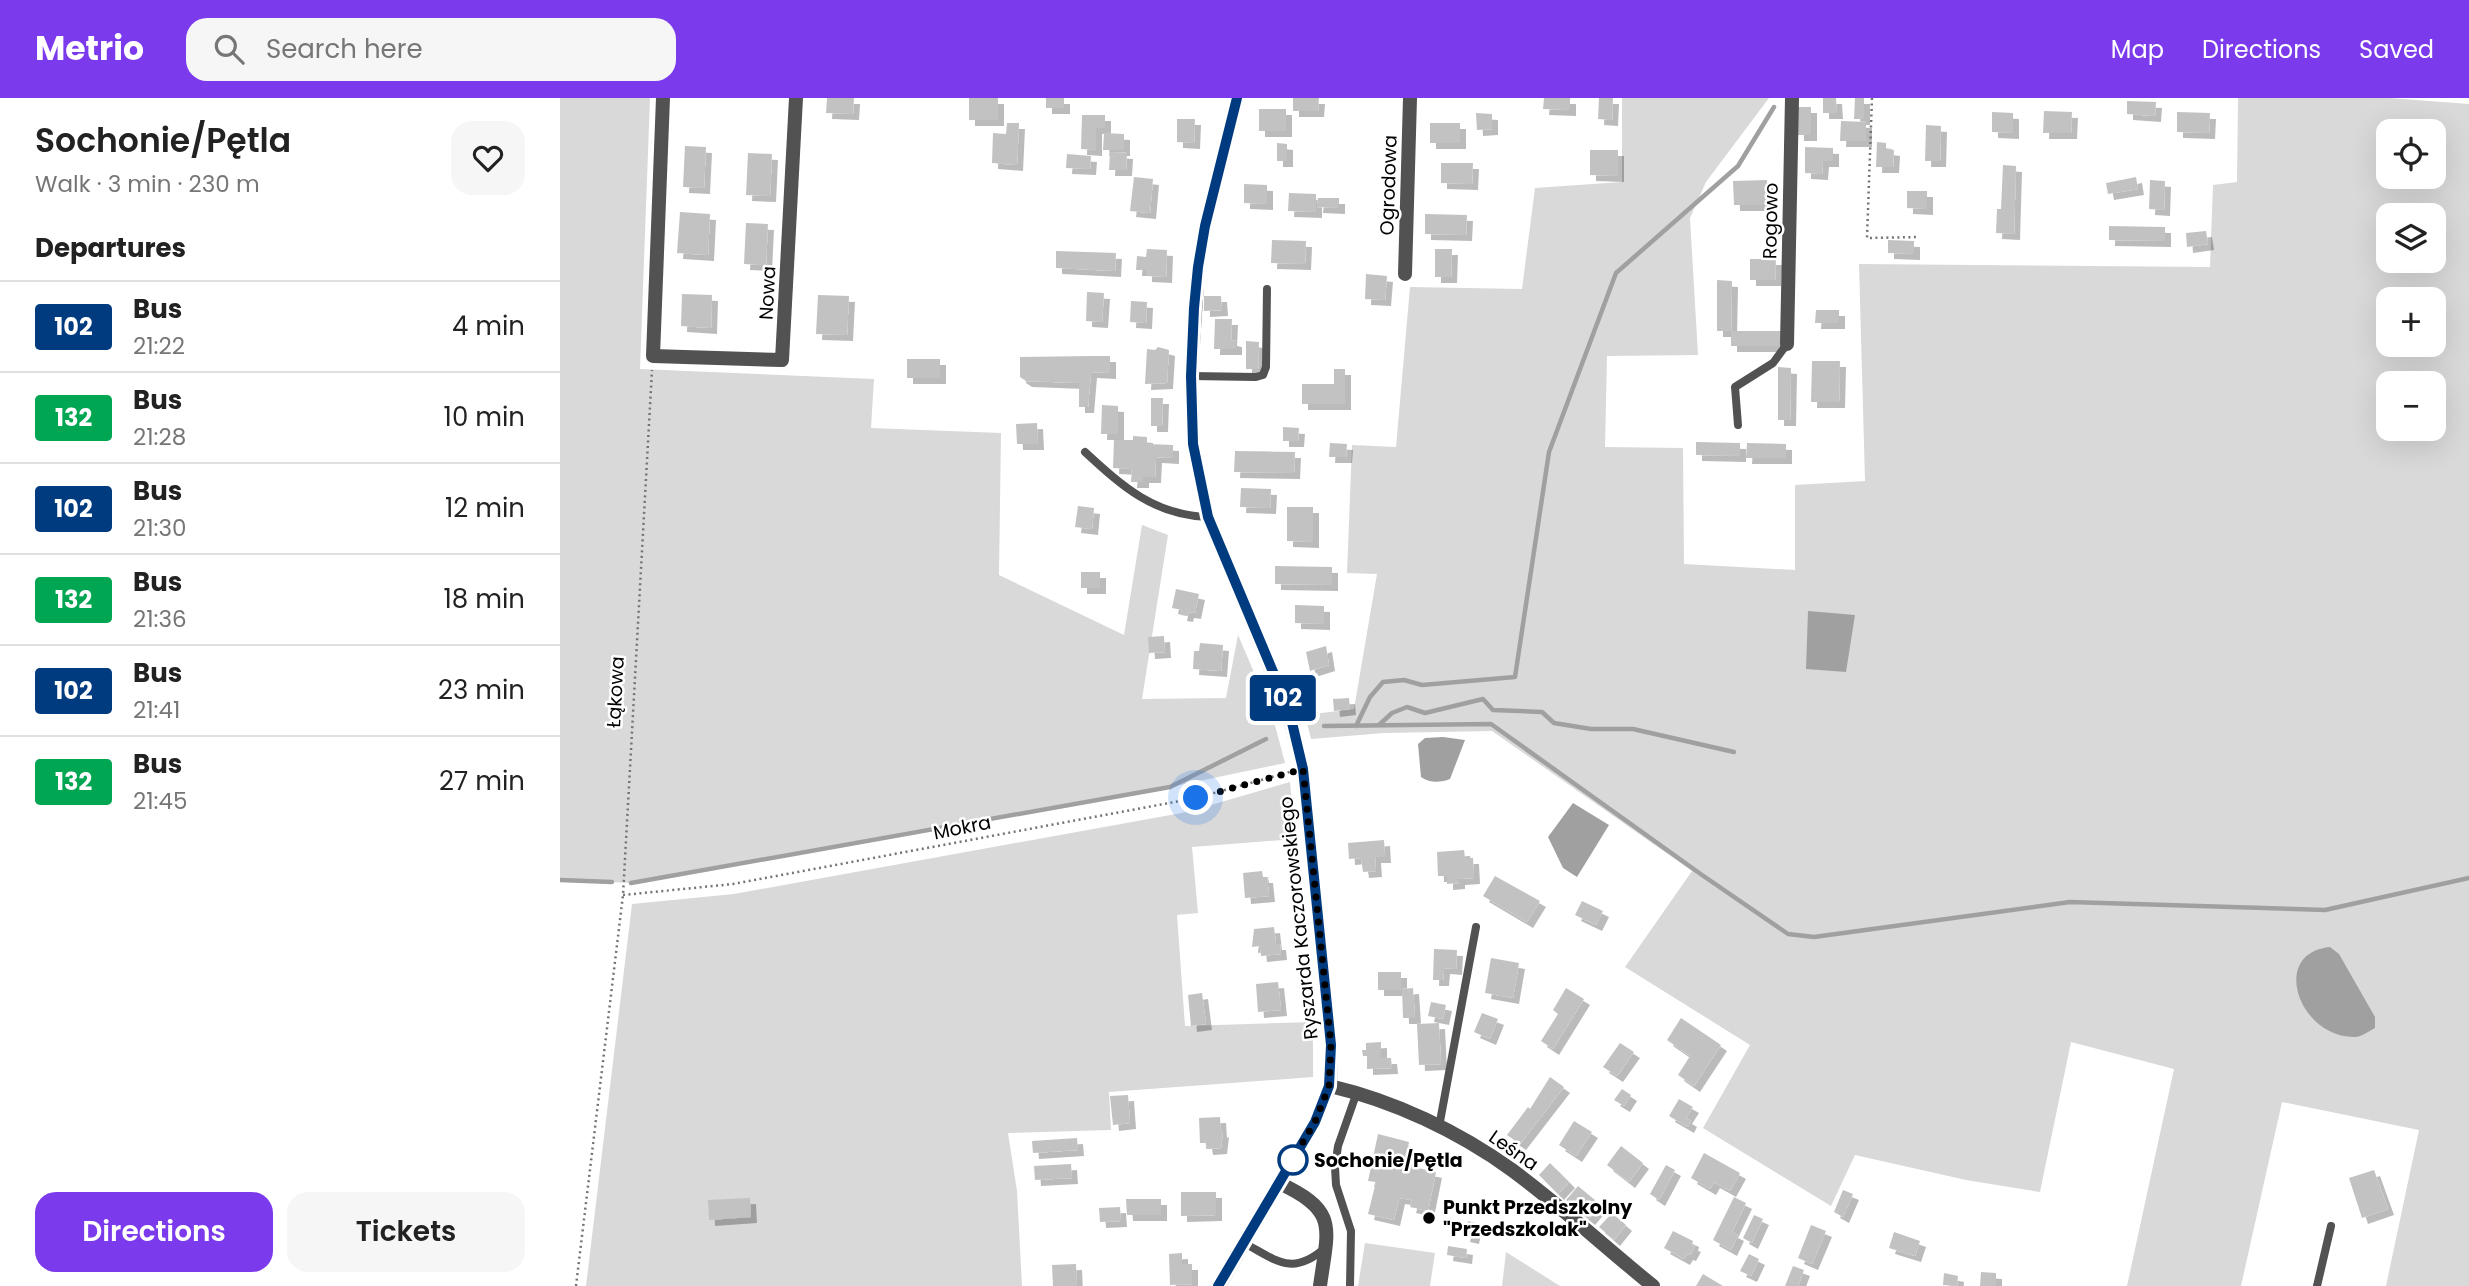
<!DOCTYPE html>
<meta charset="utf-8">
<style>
:root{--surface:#fff;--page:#f6f6f6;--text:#222;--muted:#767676;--line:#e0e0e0;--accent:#7c3aed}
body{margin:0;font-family:Poppins,sans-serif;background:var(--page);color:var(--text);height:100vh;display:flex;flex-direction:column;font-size:26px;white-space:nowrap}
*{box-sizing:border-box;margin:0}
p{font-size:23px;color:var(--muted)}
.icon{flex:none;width:38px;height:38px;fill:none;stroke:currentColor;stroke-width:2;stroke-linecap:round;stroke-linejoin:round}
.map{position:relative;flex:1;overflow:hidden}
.drawer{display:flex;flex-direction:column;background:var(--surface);width:560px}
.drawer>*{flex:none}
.badge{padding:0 14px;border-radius:5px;font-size:24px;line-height:46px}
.tools{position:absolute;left:1816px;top:21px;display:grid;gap:14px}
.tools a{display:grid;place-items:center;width:70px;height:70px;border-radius:14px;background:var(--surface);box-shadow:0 7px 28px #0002;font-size:35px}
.you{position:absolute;width:35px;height:35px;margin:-18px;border:5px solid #fff;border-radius:50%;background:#1a73e8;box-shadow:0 0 0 10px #1a73e833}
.map>.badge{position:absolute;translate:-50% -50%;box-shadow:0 0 0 4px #fff}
h2{padding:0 35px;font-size:26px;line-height:63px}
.round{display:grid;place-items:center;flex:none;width:74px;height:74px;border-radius:21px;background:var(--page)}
.head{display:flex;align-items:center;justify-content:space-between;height:119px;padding:0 35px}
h1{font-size:33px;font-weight:600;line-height:52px}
.button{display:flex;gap:14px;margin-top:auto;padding:14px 35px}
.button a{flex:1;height:80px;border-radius:21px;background:var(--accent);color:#fff;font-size:28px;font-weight:600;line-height:80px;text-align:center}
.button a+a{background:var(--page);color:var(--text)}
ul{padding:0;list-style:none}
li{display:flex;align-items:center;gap:21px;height:91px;padding:0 35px;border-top:2px solid var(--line)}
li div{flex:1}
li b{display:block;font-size:26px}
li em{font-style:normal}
li .badge{min-width:77px;font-weight:700;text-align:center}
header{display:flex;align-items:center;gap:42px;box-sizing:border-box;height:98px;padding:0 35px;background:var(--accent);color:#fff}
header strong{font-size:33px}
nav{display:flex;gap:38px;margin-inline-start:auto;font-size:24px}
.search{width:490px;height:63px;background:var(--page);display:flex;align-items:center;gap:18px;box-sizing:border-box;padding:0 24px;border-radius:21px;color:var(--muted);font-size:26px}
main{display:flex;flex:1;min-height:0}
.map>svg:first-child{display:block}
.green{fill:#d9d9d9;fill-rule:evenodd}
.water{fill:#a0a0a0}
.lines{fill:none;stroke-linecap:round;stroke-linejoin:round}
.stream{stroke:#a0a0a0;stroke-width:4.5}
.building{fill:#c2c2c2;filter:url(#shadow)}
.path{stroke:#747474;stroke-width:2.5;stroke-dasharray:2 3.5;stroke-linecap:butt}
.lane{stroke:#525252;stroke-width:8}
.street{stroke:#525252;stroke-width:14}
.line-casing{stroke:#fff;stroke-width:16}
.line{stroke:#003b80;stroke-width:10}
.walk{stroke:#000;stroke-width:7;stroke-dasharray:0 12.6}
.stop-dot{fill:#fff;stroke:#003b80;stroke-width:3.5}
.poi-dot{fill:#000;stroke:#fff;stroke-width:2.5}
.labels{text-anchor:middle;stroke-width:5;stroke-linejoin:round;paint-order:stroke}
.street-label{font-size:19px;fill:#000;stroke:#fff}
.stop-label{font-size:19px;font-weight:bold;fill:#000;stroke:#fff;text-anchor:start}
.poi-label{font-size:19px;font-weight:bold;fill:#000;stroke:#fff;text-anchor:start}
</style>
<header>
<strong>Metrio</strong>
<div class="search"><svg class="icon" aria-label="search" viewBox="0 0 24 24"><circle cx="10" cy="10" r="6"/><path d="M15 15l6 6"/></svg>Search here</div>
<nav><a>Map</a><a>Directions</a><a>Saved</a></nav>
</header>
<main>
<section class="drawer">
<div class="head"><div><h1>Sochonie/Pętla</h1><p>Walk · 3 min · 230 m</p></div><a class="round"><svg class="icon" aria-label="heart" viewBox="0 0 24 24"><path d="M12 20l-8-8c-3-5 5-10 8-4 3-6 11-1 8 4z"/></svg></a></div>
<h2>Departures</h2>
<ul>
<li><span class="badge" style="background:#003b80;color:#fff">102</span><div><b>Bus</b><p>21:22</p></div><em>4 min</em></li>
<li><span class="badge" style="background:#00a651;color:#fff">132</span><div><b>Bus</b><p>21:28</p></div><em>10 min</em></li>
<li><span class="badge" style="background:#003b80;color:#fff">102</span><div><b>Bus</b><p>21:30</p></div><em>12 min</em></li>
<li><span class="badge" style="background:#00a651;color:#fff">132</span><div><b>Bus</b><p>21:36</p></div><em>18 min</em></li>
<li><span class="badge" style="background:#003b80;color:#fff">102</span><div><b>Bus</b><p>21:41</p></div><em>23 min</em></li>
<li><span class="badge" style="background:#00a651;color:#fff">132</span><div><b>Bus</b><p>21:45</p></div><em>27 min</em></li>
</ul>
<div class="button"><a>Directions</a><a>Tickets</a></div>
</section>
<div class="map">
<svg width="1909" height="1188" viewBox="0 0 1909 1188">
<defs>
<filter id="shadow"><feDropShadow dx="6" dy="6" stdDeviation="0" flood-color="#0004"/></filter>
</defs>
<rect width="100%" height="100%" fill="#fff"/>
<path class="green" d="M0,0H90L80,271L314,281L311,330L441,335L439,477L564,537L582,427L608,437L582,601L666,600L678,537L712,616L725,665L610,689L71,785L0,782Z
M1062,0H1209L1146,84L1130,120L1138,257L1047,258L1045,349L1123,350L1124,466L1235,472V387L1305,383L1299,166L1650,169L1653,87L1677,84L1678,0H1830L1909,6V1188H1826L1859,1032L1722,1004L1681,1188H1567L1614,971L1511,944L1480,1094L1406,1082L1295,1057L1271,1108L1143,1030L1190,947L1065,869L1132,773L932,633L824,635L751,641L745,617L794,611L817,476L787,475L792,347L836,349L850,189L962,191L975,90L1062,84ZM1829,33H1874V79H1829ZM1829,117H1874V163H1829ZM1829,201H1874V247H1829ZM1829,285H1874V331H1829Z
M730,684L735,741L632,749L638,815L617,817L625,928L753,924V979L549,994L551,1032L448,1035L457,1093L462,1188H26L72,806L174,796L627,714Z
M805,1145L875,1155L870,1188H798Z
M946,1154L1000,1188H942Z"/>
<path class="water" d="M1248,513L1295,517L1286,574L1246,571Z
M883,639L905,642L890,681C880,685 870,685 861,679L858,646L865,640Z
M1013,705L1049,727L1017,779L1003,770L988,739Z
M1770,849L1779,856L1815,919V930C1809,933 1801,939 1795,939C1739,940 1709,855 1770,849Z"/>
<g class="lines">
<path class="stream" d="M819,627L832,615L847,609L865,615L923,601L933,612L982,614L994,625L1031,631H1073L1174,654
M764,628L931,626L1142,777L1228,836L1254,839L1510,804L1765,812L1909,780
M796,628L810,599L823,584L844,582L862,587L955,579L989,354L1056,175L1178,68L1214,9
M0,782L52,784
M71,785L610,689L706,641"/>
</g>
<path class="building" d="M267,0H294L293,16L266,15Z
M409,0H438V22H409Z
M486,0H504V10H486Z
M733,0H759L758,13H733Z
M984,0H1010V12L983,11Z
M1039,0H1053L1052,22L1038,21Z
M1263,0H1276L1277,15H1263Z
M1295,0H1304V21H1294Z
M1567,3L1596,4L1595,18L1567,16Z
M1237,9H1251V37H1238Z
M699,11H726V33H699Z
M1484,13L1512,14L1511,35H1483Z
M1432,14L1453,15V35L1432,34Z
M1617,14L1650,15L1649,35L1617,34Z
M916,15L932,16V31L917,32Z
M522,17H545V30H536V52L521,51Z
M617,21H635L634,45L617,44Z
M1281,23L1306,24V43H1280Z
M447,25H459L457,67L432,65L433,35L446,36Z
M870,25H900V45H870Z
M1366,27L1381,28L1380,63H1365Z
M544,35L564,36V52H543Z
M1317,44L1326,45V51L1334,52L1333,69H1316Z
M717,45L727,46V63H717Z
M125,48L146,49L144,90L123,89Z
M1245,49L1273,50V63H1263L1262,76L1245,75Z
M1030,52H1058V78L1030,77Z
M550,54L567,55L566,72H549Z
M188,55L212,56L210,98L186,97Z
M507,56L531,58L530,71L506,70Z
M881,65H913L912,86L881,85Z
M1443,67L1456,68L1454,136L1436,135L1437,111H1441Z
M574,79L593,81L590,115L570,113Z
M1576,79L1578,91L1548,96L1546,85Z
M1207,82L1208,107H1174L1173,83Z
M1590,82L1605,83L1604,112L1589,111Z
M684,86L707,87V106L684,105Z
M1347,93H1367V111L1347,110Z
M729,95L756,96V114L728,113Z
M758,100H779V110L757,109Z
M120,114L150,116L148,157L117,155Z
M865,116L907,117L906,137L865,136Z
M186,125L208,126L206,167L184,166Z
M1549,128L1605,129V143L1549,142Z
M1646,133L1648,146L1627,149L1626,135Z
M712,142L746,143L745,166L711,165Z
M1328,142L1354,143V156L1328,155Z
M587,151L607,152L606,179L586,178V172H576L577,158L586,159Z
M875,151H892L891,179H875Z
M496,153L556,155L555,173L496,170Z
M1190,161H1216L1215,182H1190Z
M806,176L827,178L825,202L805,201Z
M1157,182L1172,183L1171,233H1221V248H1171V233H1157Z
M527,194L544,195L542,224L526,223Z
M122,196L152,197L151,230L121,228Z
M258,197L289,198L287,237L256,236Z
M644,198H661L662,212L644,213Z
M571,203L587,204L586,225L570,224Z
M1256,212H1279V225H1255Z
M655,221H672L671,242L676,243V251H654Z
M686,243L699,244L698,271H686Z
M598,249L609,252L607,285L585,286L587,251L595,252Z
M532,258H550V275L531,274L528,309H519V285L466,283L460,279V259Z
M347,261H380V280H347Z
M1252,263H1280L1279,304H1251Z
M1218,269L1231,270L1230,322H1218Z
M774,271H785V306H742V286H774Z
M591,300H603L602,328H591Z
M542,307L558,308V336H541Z
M477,325L478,346H457L456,326Z
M723,329L739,330L738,343H723Z
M573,338L587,339V346L613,347V360L596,359L595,379H583V384H571L572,371L553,370L554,342H573Z
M1136,344L1180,345V358L1136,357Z
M770,345L787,346L786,359H769Z
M1187,345L1226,346V360H1186Z
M675,353L735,354L734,375L674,374Z
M681,390L711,391L710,410L680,409Z
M518,408L534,410L532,431L515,429Z
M727,409H753V444L727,443Z
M715,468L772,469V487L715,486Z
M521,474H540V490H521Z
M616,491L639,496L635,515L628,514L627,518L621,517L622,512L612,510Z
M735,507L764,508V526L735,525Z
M604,538L605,554L589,555L588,539Z
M640,545L663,547L661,573L633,571L634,553H639Z
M766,548L769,567L750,573L746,554Z
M789,600L790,611L774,613L773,601Z
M824,742L825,759H815L816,773L803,774L801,760L789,761L788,745Z
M904,752L905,760H913L914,780L899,781V785L887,786V778H878L877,754Z
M702,773L703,779H707L709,798L685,800L683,775Z
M935,778L980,803L967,824L923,798Z
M1022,803L1043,813L1036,827L1015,817Z
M714,829L716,846H720L721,856L701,858L700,848L692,849L694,831Z
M874,851L897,852L896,871L884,870L883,882H873Z
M931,860L959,865L953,900L925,895Z
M818,874H841V892H818Z
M718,884L721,912L698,914L696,886Z
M853,890L855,920H843L842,891Z
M1006,890L1024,901L993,951L981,943L998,916L993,912Z
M642,895L646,926L631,928L628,897Z
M871,904L886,907L883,921L868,918Z
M922,915L938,921L930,941L914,934Z
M1121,920L1161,947L1134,988L1118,977L1130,958L1107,942Z
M879,925L881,966L859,967L857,926Z
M821,944V960H831L832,970L807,971V958H803L802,952H806V945Z
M1060,945L1074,954L1057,978L1043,969Z
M990,979L1004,989L960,1046L947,1037L968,1009L970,1011Z
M1062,991L1071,997L1064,1008L1054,1002Z
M568,997L570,1025L553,1027L550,998Z
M1119,1001L1133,1009L1126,1020L1131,1023L1128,1029L1109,1018Z
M660,1019L661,1034L663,1033L661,1050L647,1051L646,1045H640L639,1020Z
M1014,1023L1032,1034L1016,1058L999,1047Z
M818,1036L849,1044L845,1067L876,1074L868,1113L850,1109L852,1102L839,1100L834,1122L808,1116L816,1084L808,1083Z
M517,1040L518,1052L473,1055L472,1043Z
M1061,1048L1083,1065L1069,1084L1047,1067Z
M1144,1055L1180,1075L1170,1093L1154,1084L1150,1091L1131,1080Z
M990,1065L1009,1084L998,1096L979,1077Z
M511,1066L512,1080L475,1082L474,1068Z
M1106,1067L1115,1072L1099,1102L1090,1096Z
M1814,1072L1828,1111L1802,1120L1789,1080Z
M1018,1088L1041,1107L1029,1121L1006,1102Z
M1283,1092L1293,1096L1283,1119L1274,1114Z
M621,1094H656V1117L621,1118Z
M1174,1099L1186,1105L1172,1134L1178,1137L1171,1152L1153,1142Z
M190,1100L191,1119L149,1122L148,1102Z
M566,1101H601V1117H567Z
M560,1109L561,1123L540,1124L539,1110Z
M1052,1115L1066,1127L1054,1142L1039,1129Z
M1194,1117L1203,1121L1192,1145L1183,1140Z
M908,1123L916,1125L913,1140L904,1138Z
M1251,1127L1266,1133L1252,1166L1238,1160Z
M1113,1133L1133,1143L1132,1147L1135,1148L1130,1157L1127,1156L1124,1161L1104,1150Z
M1334,1134L1360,1143L1355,1158L1329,1150Z
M888,1148L907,1151L906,1160L887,1157Z
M622,1155V1166H632V1186L610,1187L609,1156Z
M1189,1156L1199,1161L1191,1178L1180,1173Z
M516,1166L517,1188H493L492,1167Z
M1233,1168L1244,1172L1238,1188H1225Z
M1421,1174L1436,1175V1188H1420Z
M1384,1175L1398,1178L1397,1188L1383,1187Z
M1143,1176L1163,1188H1136Z"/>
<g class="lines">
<path class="path" d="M1312,0L1307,140L1359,139
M63,797L173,786L636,700L730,674
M16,1188L63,797L92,272"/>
<path class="lane" d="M631,278L696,279L703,277L706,269L707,191
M1178,327L1175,289L1213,265L1227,246
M525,354C563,389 594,417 648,419
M879,1029L916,829
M684,1145C716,1162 732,1179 765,1150
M790,1188L791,1133L776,1087L775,1069L778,1048L797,994
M1757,1188L1771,1128"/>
<path class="street" d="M103,0L93,258L222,262L236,0
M845,176L850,0
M1227,246L1232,0
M770,988C834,1003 898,1033 952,1072C1001,1108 1046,1150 1093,1188
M719,1085C779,1113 768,1129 760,1188
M659,1188L755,1024L770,988L771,947L743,671L728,612L648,419L633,346L631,278L638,169L645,128L677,0"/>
</g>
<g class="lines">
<g class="line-casing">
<path id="line" d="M658,1188L755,1024L769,988L771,947L743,671L729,612L648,419L633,346L631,278L634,210L638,169L645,128L677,0"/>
</g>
<use href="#line" class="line"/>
<path class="walk" d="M636,700L743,671L771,947L769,988L755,1024L731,1064L733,1062"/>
</g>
<circle class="stop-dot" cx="733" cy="1062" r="14"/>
<circle class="poi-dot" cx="869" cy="1120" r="7"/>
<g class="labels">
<g class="street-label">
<text transform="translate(828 87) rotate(-88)" y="7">Ogrodowa</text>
<text transform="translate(1210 123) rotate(-89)" y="7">Rogowo</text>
<text transform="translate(207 195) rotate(-87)" y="7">Nowa</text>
<text transform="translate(55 594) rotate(-87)" y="7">Łąkowa</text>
<text transform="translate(402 729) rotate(-11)" y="7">Mokra</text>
<text transform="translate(738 820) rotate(-96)" y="7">Ryszarda Kaczorowskiego</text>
<text transform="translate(954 1052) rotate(35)" y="7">Leśna</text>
</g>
<g class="stop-label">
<text x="754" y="1069">Sochonie/Pętla</text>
</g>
<g class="poi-label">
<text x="883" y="1116">Punkt Przedszkolny<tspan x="883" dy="22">"Przedszkolak"</tspan></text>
</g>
</g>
</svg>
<div class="tools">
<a><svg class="icon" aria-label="locate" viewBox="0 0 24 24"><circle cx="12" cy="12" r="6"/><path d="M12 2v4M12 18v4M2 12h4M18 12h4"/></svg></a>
<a><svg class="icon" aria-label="layers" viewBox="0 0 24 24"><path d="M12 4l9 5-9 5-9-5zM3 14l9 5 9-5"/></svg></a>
<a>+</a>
<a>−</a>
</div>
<div class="you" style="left:636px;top:700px"></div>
<b class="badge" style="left:723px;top:600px;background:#003b80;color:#fff">102</b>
</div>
</main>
